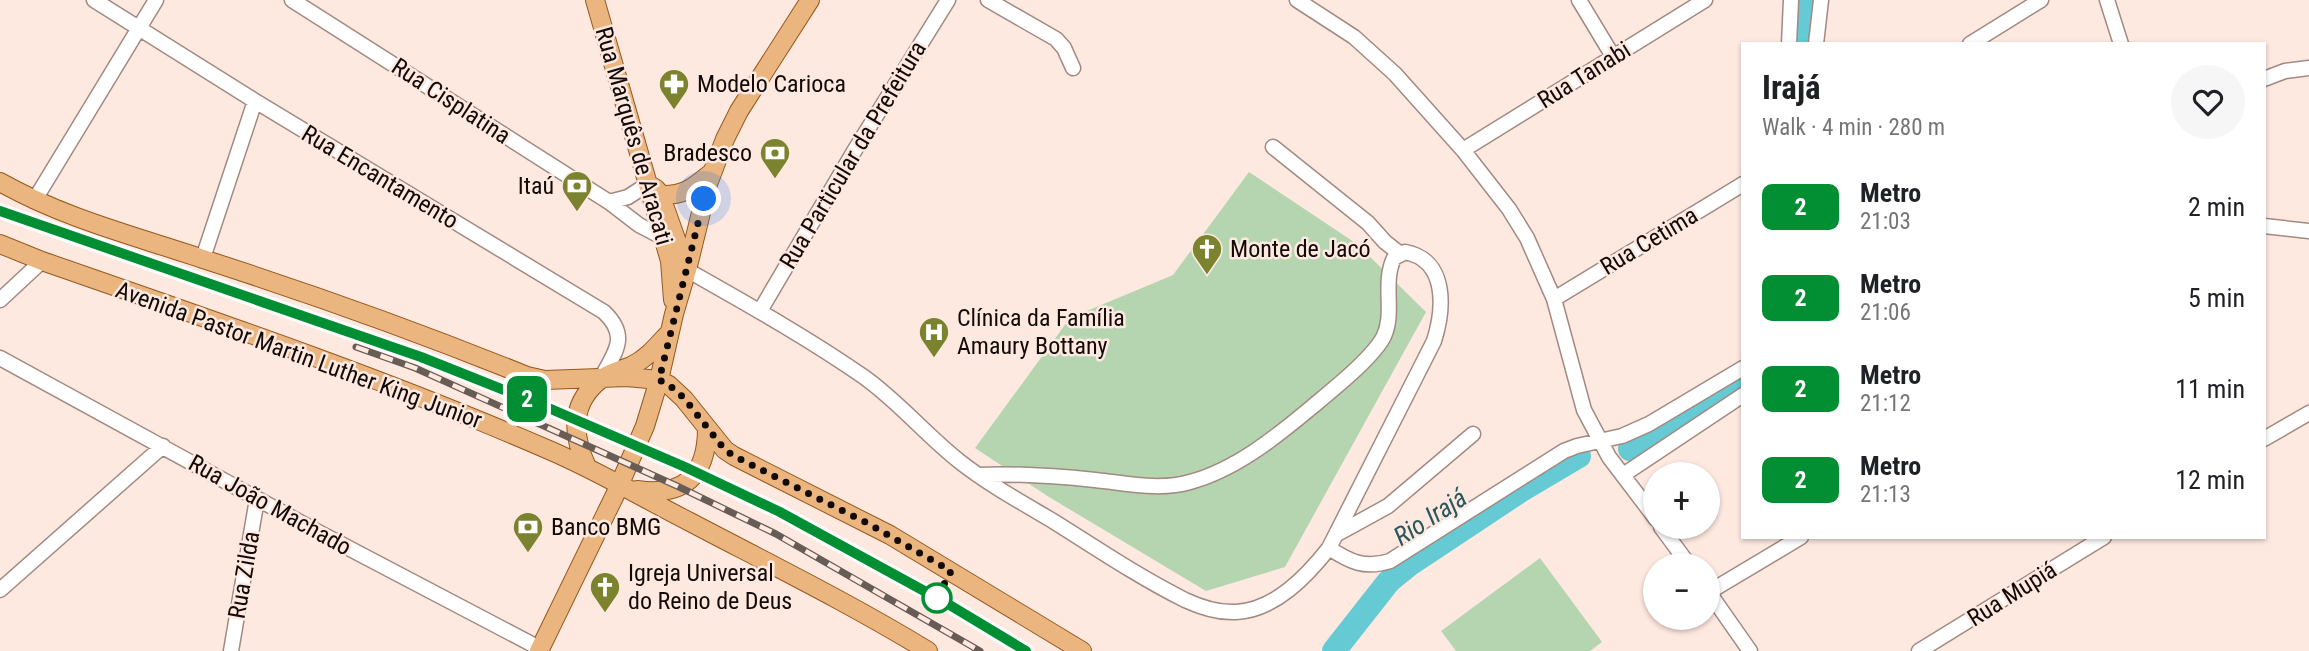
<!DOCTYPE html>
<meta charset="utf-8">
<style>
:root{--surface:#fff;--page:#f6f6f6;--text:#202124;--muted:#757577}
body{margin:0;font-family:"Roboto Condensed",sans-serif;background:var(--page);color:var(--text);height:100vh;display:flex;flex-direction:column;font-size:26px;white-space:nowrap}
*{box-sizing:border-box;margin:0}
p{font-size:23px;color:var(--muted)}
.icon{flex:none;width:38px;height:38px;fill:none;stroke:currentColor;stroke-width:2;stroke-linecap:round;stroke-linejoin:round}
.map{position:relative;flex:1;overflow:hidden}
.drawer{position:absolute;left:1741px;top:42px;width:525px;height:497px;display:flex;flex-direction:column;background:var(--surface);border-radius:0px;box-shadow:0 2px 5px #0004}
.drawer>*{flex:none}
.badge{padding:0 14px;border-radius:10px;font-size:24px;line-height:46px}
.tools{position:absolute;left:1643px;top:462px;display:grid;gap:14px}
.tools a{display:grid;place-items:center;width:77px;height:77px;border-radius:50%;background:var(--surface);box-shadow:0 2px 5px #0004;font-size:35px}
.you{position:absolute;width:35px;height:35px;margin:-18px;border:5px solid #fff;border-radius:50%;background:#1a73e8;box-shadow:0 0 0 10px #1a73e833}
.map>.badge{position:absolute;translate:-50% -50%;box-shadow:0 0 0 4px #fff}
.round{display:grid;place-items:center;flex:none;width:74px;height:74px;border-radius:37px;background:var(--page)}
.summary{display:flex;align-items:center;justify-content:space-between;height:119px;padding:0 21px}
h1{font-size:33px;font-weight:700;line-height:52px}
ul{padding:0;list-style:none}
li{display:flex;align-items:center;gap:21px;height:91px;padding:0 21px}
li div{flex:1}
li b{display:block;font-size:26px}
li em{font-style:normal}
li .badge{min-width:77px;font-weight:700;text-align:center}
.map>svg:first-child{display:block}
.green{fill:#b5d5b0}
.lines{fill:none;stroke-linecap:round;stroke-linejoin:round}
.river{stroke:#65cad3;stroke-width:24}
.minor-casing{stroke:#a28a81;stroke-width:17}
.major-casing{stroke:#95591d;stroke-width:20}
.minor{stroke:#fff;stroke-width:14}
.major{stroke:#eab57f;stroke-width:18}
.rail-casing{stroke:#685c57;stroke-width:7}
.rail{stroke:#fee9e1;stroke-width:4.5;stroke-dasharray:13;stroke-linecap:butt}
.line-casing{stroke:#fff;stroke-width:16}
.line{stroke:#028f34;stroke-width:10}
.walk{stroke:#120a07;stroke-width:7;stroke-dasharray:0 12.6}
.stop-dot{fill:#fff;stroke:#028f34;stroke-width:3.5}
.labels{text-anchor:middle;stroke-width:5;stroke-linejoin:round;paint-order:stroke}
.street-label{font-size:24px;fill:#120a07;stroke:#fee9e1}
.poi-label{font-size:24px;fill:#120a07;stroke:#fee9e1;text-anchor:start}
.water-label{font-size:26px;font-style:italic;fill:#29575b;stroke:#fee9e1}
</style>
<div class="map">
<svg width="2309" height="651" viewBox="0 0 2309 651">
<rect width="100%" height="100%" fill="#fee9e1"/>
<path class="green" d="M1249,172L1357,244L1426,312L1285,567L1206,591L1049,497L975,448L1070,318L1173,275Z
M1540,558L1602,642L1590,651H1456L1441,631Z"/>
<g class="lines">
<path class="river" d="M1801,44L1806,0
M1630,449L1743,380
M1334,651L1389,581L1410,564L1520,491L1579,456"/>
<g class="minor-casing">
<path id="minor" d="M94,0L255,101L604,312C629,336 616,351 601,378
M292,0L609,202L639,225L662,237
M988,0L1056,39L1064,48L1073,68
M1297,0L1354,37L1395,74L1463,150L1509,209L1527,238L1554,299L1584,410L1609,457L1656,519
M1579,0L1614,58
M2107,0L2121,44
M1789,44L1791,0
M1816,44L1821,0
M1970,44L2041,0
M2264,79L2285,71L2309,68
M1273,147L1368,223L1385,242L1399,253
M1463,150L1705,0
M34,201L156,0
M609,202L628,197L648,184
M2264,226L2309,231
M203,258L255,101
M687,270C747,304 808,338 864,377C899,402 926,435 959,461C988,484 1021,502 1053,521C1096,548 1139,577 1185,600C1200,607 1219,613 1236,612C1275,610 1307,576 1329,548L1434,341C1444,309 1448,260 1405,252L1394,258C1382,283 1395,312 1384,336C1373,358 1331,391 1312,407C1276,437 1235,470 1190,482C1159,491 1126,483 1095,480C1056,476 1017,473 978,475
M1554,299L1743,184
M0,300L42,261
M760,311L853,153L948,0
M0,358L318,532L541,649
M2264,439L2309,413
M1623,475L1743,395
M1661,527L1689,565
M1337,534L1388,506L1473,434
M1329,548C1350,562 1365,569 1390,561L1564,451L1577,446L1622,436L1649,424L1743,368
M0,590L163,446
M1708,591L1750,651
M1709,592L1801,537
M231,651L257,499
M1919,651L2104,537"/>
</g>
<g class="major-casing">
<path id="major" d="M595,0L670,261L673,300
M0,182C66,219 132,235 203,259C312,294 421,333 527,376L545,380L627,377L659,380L669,385L684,399L725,450L734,456L890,535L1082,651
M648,184L656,189L661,195C684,196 694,187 711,173
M665,208L687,270
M0,244L42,261C212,320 383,378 549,450C598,471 643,498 690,522C770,564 851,604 928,651
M587,467C572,435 570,403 601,379C609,373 621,370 631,366C646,359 656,347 667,335
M637,490C685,497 707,475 707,428
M539,651L615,495L645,426L659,380L674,314L687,270L708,184L725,139L739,111L810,0"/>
</g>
<use href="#minor" class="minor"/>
<use href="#major" class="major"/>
<g class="rail-casing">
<path id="rail" d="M0,212L421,357L537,403L685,467L780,511L948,604L1026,651
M356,347L415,368L677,486L776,534L980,651"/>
</g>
<use href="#rail" class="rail"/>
</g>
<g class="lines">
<g class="line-casing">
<path id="line" d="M0,211L421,357L537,403L685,467L780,512L948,604L1026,651"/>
</g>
<use href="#line" class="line"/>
<path class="walk" d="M704,199L659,380L669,385L684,398L725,450L734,456L869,524L951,571L937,598"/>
</g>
<defs>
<g id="pharmacy-pin" transform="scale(1.575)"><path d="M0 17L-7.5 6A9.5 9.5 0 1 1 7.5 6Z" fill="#7b832e" stroke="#fee9e1"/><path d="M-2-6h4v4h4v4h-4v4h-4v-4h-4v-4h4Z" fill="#fff"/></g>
<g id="bank-pin" transform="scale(1.575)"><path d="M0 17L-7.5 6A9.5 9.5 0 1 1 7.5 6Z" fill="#7b832e" stroke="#fee9e1"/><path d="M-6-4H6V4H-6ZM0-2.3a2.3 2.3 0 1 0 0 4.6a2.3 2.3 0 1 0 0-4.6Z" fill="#fff"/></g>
<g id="church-pin" transform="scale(1.575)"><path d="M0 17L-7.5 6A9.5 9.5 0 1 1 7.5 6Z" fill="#7b832e" stroke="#fee9e1"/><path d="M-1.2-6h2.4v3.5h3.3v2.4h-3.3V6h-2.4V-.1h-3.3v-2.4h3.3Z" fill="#fff"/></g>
<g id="hospital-pin" transform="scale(1.575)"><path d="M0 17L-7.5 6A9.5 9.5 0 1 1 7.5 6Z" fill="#7b832e" stroke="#fee9e1"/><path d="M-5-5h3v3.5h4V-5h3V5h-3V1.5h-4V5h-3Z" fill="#fff"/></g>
</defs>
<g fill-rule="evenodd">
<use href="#pharmacy-pin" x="674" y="84"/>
<use href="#bank-pin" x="775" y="153"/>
<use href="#bank-pin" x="577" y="186"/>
<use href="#church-pin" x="1207" y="249"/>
<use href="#hospital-pin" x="934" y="332"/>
<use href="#bank-pin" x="528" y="527"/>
<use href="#church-pin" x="605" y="587"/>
</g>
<circle class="stop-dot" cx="937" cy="598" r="14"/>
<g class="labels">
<g class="street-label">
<text transform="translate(1584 75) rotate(-32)" y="8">Rua Tanabi</text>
<text transform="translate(451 101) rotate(33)" y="8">Rua Cisplatina</text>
<text transform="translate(634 136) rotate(74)" y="8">Rua Marquês de Aracati</text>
<text transform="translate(853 155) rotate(-59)" y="8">Rua Particular da Prefeitura</text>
<text transform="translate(380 177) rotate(31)" y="8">Rua Encantamento</text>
<text transform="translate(1649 241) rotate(-31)" y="8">Rua Cetima</text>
<text transform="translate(299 355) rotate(20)" y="8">Avenida Pastor Martin Luther King Junior</text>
<text transform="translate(270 505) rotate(29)" y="8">Rua João Machado</text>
<text transform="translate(244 575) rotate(-80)" y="8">Rua Zilda</text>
<text transform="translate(2012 594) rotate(-32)" y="8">Rua Mupiá</text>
</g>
<g class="poi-label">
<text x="697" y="92">Modelo Carioca</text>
<text x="752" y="161" text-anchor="end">Bradesco</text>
<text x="554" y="194" text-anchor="end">Itaú</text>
<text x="1230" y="257">Monte de Jacó</text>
<text x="957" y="326">Clínica da Família<tspan x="957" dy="28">Amaury Bottany</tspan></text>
<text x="551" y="535">Banco BMG</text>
<text x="628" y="581">Igreja Universal<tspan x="628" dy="28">do Reino de Deus</tspan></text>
</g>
<g class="water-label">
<text transform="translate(1430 517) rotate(-33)" y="9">Rio Irajá</text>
</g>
</g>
</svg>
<div class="tools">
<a>+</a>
<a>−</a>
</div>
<div class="you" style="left:704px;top:199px"></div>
<b class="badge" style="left:527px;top:399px;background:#028f34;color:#fff">2</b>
<section class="drawer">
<div class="summary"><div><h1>Irajá</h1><p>Walk · 4 min · 280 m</p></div><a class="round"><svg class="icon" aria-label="heart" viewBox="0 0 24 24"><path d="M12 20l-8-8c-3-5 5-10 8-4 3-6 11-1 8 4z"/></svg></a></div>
<ul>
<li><span class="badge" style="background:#028f34;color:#fff">2</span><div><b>Metro</b><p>21:03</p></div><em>2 min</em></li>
<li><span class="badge" style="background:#028f34;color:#fff">2</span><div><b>Metro</b><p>21:06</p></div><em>5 min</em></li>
<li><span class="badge" style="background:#028f34;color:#fff">2</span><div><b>Metro</b><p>21:12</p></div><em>11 min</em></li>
<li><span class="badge" style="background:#028f34;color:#fff">2</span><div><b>Metro</b><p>21:13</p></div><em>12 min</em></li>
</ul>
</section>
</div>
